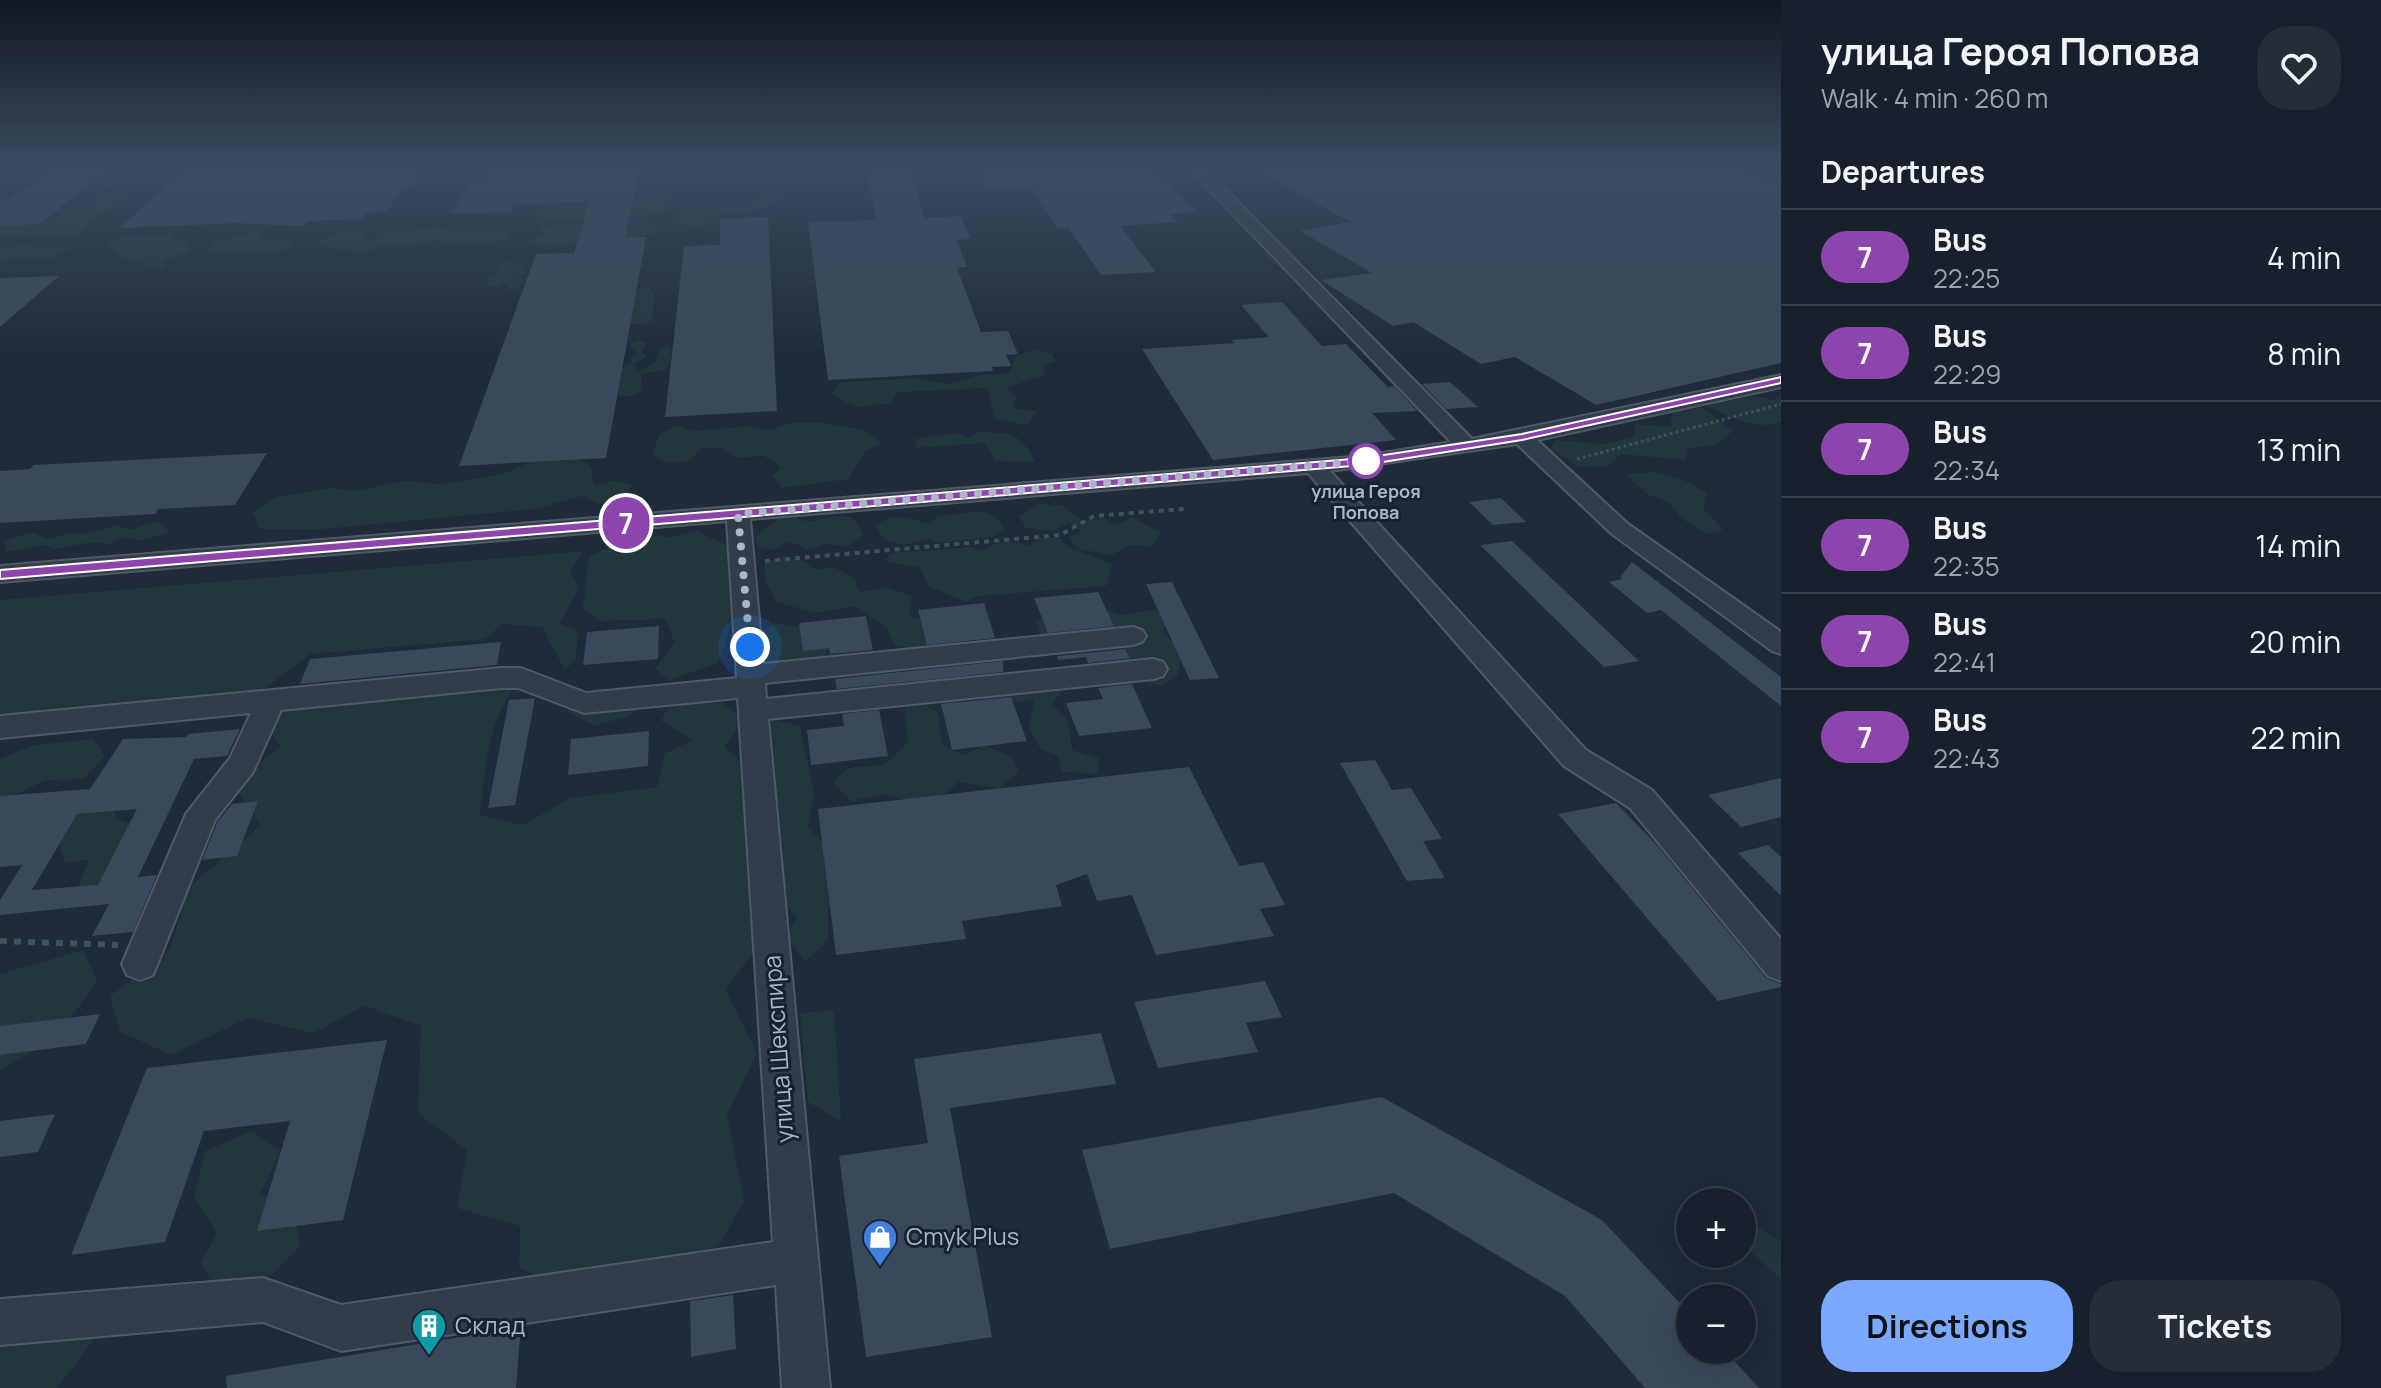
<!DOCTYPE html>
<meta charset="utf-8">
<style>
:root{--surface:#17202c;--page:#242d38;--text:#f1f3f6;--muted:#9ea3a9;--line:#363e48;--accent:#7aa9ff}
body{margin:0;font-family:Manrope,sans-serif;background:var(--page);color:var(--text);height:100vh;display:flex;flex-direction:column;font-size:30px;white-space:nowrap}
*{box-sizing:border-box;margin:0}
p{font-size:26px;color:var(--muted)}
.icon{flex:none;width:44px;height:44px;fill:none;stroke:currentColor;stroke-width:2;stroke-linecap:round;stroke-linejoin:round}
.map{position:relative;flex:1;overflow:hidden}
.panel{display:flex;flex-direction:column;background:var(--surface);width:600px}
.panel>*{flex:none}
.badge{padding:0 16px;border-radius:26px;font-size:28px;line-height:52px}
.fabs{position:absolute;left:1676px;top:1188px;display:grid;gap:16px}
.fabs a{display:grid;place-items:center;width:80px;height:80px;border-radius:50%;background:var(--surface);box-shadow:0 8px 32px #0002,0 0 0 2px var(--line);font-size:40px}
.you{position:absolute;width:40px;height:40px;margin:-20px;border:6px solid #fff;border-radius:50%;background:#1a73e8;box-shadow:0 0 0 12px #1a73e833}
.map>.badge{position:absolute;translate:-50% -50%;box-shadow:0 0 0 4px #fff}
h2{padding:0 40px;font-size:30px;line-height:72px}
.round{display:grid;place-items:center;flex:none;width:84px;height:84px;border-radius:32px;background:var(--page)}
.overview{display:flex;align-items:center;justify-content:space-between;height:136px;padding:0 40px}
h1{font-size:38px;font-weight:700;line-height:60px}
.primary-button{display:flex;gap:16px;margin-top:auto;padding:16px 40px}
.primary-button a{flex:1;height:92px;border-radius:32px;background:var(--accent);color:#111;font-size:32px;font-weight:700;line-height:92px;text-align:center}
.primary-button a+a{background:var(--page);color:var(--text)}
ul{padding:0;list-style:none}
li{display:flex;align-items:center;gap:24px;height:96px;padding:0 40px;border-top:2px solid var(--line)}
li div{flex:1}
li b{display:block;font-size:30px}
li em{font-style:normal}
li .badge{min-width:88px;font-weight:700;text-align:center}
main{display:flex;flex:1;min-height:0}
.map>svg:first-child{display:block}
.green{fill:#21373b}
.building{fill:#3a485b;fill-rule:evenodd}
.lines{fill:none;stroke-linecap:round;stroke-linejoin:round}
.minor-casing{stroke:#505968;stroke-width:4}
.path-far2{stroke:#3c5356;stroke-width:3;stroke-dasharray:3 3;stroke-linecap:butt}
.path-far1{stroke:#3c5356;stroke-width:4;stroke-dasharray:5 5;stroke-linecap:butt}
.path{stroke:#3c5356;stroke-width:6;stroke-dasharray:7 7;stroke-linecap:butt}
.minor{fill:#333c4a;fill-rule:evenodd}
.line{fill:#8e44ad;stroke:#fff;stroke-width:2}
.walk{stroke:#adb6c7;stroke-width:8;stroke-dasharray:0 14.4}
.stop-dot{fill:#fff;stroke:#8e44ad;stroke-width:4}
.labels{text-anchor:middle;stroke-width:6;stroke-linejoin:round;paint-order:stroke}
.far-stop-label{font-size:18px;font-weight:bold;fill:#adb6c7;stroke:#18212f}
.near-street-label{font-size:24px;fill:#adb6c7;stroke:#18212f}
.near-poi-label{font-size:24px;fill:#adb6c7;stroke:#18212f;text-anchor:start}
</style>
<main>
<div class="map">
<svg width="1781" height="1388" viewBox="0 0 1781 1388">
<rect width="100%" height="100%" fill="#1f2a3a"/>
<path class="green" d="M134,165H168L153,174L145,183L107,189L101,186Z
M118,192L128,194L110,210L95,214L81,234C69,237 10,240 0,234V225L50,219L92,204L101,195Z
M657,195L666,197L665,203L674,209C657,217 552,223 538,216L542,206L549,204L577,208L587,203H632L640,198Z
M777,195L780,199C764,214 740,212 718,211L711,222L699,228L675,221L681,211L706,204L741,205Z
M616,221L655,225V232C627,242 618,239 591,241C567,242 551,252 529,240L543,235L541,227Z
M436,228C461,234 487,225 511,235L498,241L450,244L438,240L415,245L380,246L362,252L320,246L318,241L338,233H361L363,239L377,240L391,231Z
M254,233L262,240H285L295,246C266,257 235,248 206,254L212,243Z
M170,234L175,240L186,241L188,252L166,260L163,269L147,270L143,262L124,260L107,245L128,235Z
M23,245C39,248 54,245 70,248C49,266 25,256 0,262V248Z
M506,261L526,265V270L517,276L525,280L518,289H509L503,283L498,287L487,285L488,277L500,271L495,266Z
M641,288H649L654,293L652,320L644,325L626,323L632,295Z
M638,340L647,343L642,351L646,357L634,364L637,371L654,364L659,351L666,346L671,349L670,365L663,371L641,374L642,389C632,399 625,398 613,392L617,371L632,362L629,359L636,354L629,344Z
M1035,349L1052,354L1056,361L1043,366L1045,375L1006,388L1016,398L1013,408L1037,411L1027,425L994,419L988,388L898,392L891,403L855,407L831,394L840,382L917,378L949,384L979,375L1010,373L1015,357Z
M1751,396L1774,400L1781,396V422C1754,432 1724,414 1700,402H1724Z
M1704,408L1733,431L1716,445L1688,448L1685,460L1620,454L1609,466L1580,467L1550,449L1555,440L1604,444L1633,437L1636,424L1670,427L1673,411Z
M821,422L867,431L882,444L865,451L849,479L782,488L772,476L781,467L764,456L735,458L722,447L701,449L689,461L668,463L652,455L659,435L676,425L694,431L751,426L769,430L790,423Z
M980,432C1011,433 1021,432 1035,462L996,461L984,443L916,448L915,439L957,433L966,438Z
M573,456L591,466L594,485L615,481L632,485L625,501L597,504L583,496L534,509L313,530L259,529L253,512L275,497L330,488L351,491L407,481L439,484L503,474L538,458Z
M1655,472L1686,481L1707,493L1703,508L1723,530L1707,534L1682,519L1669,502L1647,494L1626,474Z
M1036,504L1063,505L1080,520L1105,518L1115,525L1133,517L1160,532L1152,547L1130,545L1112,555L1077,549L1069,537L1082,531L1069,523L1053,531L1026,528L1019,516Z
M984,511L996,516L1005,530L993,537L937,543L930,538L904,545L884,540L875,525C895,513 906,516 927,524L939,516Z
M832,517H852L864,534L847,546L824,544L810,550L789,541L775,550L757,546L756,536L779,519L794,518L810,522Z
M159,521L169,533L140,541L126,537L109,544L92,542L55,549L42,545L7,552L4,541L32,532L49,539L70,533L86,534L117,525L130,530Z
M697,531L731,548C727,570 733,590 732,613C732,629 723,648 718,663L670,680L655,669L675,643L665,619L601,621L582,609C587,591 585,574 590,556L633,535L674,537Z
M1040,538H1059L1066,546L1112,564L1106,586L978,596L965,601L929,587L920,568L885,561L891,553L971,547L981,551C996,542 1011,539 1028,546Z
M584,551L570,572L579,587L560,624L578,631L576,659L565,670L542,627L502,624L485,639L310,654L262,690L0,719V600Z
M782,557L805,561L813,569L836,568L854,579L860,592L888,588L911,596L910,617L967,630L962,647L931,654L895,646L887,628L854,606L816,613L776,602L765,580L764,563Z
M1086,602L1120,615L1156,610L1169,619L1163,632L1182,651L1178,675L1162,686L1138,680L1122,689L1097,684L1094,667L1111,654L1140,642L1040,634L1036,621L1062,606Z
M775,623L813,628L829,645L822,663L799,671L764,661L755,635Z
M949,670L978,686C994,671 1011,668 1031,679L1043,675L1064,689L1052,704L1068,721L1072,750L1100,759L1097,774L1062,772L1057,755L1041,750L1029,729L1034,700L995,705L975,696L944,706L911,692L916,679Z
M699,681L704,702L723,703L743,720L724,747L744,764L754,855L753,952L726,990L757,1053L727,1115L744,1201L718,1247L545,1281L519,1267L520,1226L457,1208L467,1150L418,1114L421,1026L365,1006L313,1033L247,1018L172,1055L120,1032L110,996L170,950L188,888L261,825L240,795L244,775L280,747L266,725L304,694L516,685C489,718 484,773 480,815L523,825L570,798L657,787L665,753L693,740L661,721L682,682Z
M582,695L642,704L628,716L594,726L567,711Z
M904,703H923L938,713L942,744L964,755L985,745L1013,758L1019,772L999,788L958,782L943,796L910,801L885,794L851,801L833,782L848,768L885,765L908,741Z
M765,717L800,726L814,793L808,827L841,862L849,891L828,909V940L805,962L786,936L797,918L770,889L784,846L767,826Z
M93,739L105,756L84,779L47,780L0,801V759L33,745Z
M108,794L117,819L139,826L142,845L86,898L77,889L89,860L65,863L57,837L0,814Z
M83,950L97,981L58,1036L0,1071V974Z
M834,1010L841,1121L808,1102L800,1013Z
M252,1131L281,1150L260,1195L293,1204L300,1246L269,1278L212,1282L201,1262L217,1233L194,1198L205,1151Z
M1742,1217L1781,1242V1279L1742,1244Z
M68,1298L93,1341L57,1388H0V1337Z"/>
<path class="building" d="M58,165H115L39,224L0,226V200L10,199Z
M191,165H427L412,187L403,188L387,211L367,212L362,219L308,221L304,226L234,223L119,228Z
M489,165H640L625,237H646L606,458L459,466L536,254L574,253L590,202L513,205L510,212L451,214L469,183H480Z
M865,165H908L925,218L961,216L971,239L957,240L967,267L957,268L981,332L1008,331L1018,354L1006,355L1011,366L992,367L993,371L828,380L808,222L877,220Z
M977,165H1147L1197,212L1169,214L1177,222L1120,226L1156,272L1101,275L1069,228L1058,229L1033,189L986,190Z
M1247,165H1725L1781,184V363L1596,405L1515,357L1481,364L1413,322L1393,326L1321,280L1372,273L1300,231L1351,222Z
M768,217L777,411L665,417L684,246L720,245V219Z
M59,276L0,327V278Z
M1282,302L1322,346L1346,344L1388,387L1394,386L1417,411L1372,413L1396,440L1213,460L1142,349L1235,343L1232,340L1269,337L1241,305Z
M1450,382L1478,407L1446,409L1422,384Z
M267,453L235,505L158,509L155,514L0,523V471L30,469L34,465Z
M1501,498L1526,522L1493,525L1469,502Z
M1512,541L1639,661L1604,667L1480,545Z
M1632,562L1781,677V706L1661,610L1647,613L1609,582L1622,579L1620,577Z
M1172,582L1219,678L1190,680L1146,584Z
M1098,592L1114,626L1048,633L1034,598Z
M984,603L995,638L927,645L918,610Z
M866,616L873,650L830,654L829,648L803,651L799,623Z
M659,626L658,659L583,665L587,632Z
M501,642L497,665L300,684L310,659Z
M1125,649L1130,658L1088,663L1086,657L1058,660L1057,656Z
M1003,661V672L837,689L835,679Z
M1132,684L1152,728L1079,736L1066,703L1103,699L1098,688Z
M1011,697L1027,741L952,750L941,704Z
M535,698L515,805L488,808L509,700Z
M879,710L888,756L811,765L807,730L844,726L842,714Z
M240,729L227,756L194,759L138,877L157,875L133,932L92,936L109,904L0,915V900L22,865L0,867V796L90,789L123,739L186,737L188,734ZM137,809L98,885L32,890L77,814Z
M649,731L648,766L568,775L571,739Z
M1375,760L1392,790L1411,788L1442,839L1423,841L1445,878L1407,881L1340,763Z
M1189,767L1239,866L1263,862L1285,905L1260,909L1274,936L1156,955L1132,895L1097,901L1087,874L1056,885L1062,906L962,921L966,939L836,955L818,809Z
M1781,778V817L1741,827L1708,795Z
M258,801L237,856L202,860L218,821L232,804Z
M1616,803L1656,844L1766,978L1781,984V987L1718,1001L1558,814Z
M1768,845L1781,857V896L1738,853Z
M1265,981L1282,1017L1246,1023L1258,1052L1158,1068L1134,1002Z
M100,1014L86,1044L0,1055V1026Z
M1101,1033L1116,1084L950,1108L992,1337L866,1357L839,1156L928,1143L914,1059Z
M387,1040L343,1220L257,1231L290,1121L204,1131L165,1242L71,1255L147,1068Z
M1382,1097L1602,1220L1690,1314V1350H1724L1759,1388H1645L1565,1296L1394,1193L1110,1249L1082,1150Z
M55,1114L38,1152L0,1157V1121Z
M733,1295L736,1349L691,1357L690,1301Z
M521,1327L516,1388H227L226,1376Z"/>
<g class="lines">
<g class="minor-casing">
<path id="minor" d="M1186,165H1201L1472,439L1781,375V387L1537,440L1628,524L1781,632V654L1772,651L1612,534L1517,444L1330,471L1586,750L1652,790L1781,939V981L1768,976L1630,808L1564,766L1308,473L750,519L763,664L1133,627L1142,630L1146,636L1142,642L1133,645L765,683L766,699L1153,659L1163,662L1167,669L1163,676L1153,679L768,719L830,1388H782L776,1285L341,1351L263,1322L0,1345V1299L263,1278L341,1305L773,1242L738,698L584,713L518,688H501L281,710L253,772L215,820L153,975L140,980L127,975L122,964L186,814L230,758L251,713L0,738V716L501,668H521L586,693L737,678L727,521L0,582V566L1364,456L1451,442Z"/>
</g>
<path class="path-far2" d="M1577,459L1781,404"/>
<path class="path-far1" d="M765,561L1060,535L1094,516L1184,509"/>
<path class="path" d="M0,941L118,945"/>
<use href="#minor" class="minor"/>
</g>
<linearGradient id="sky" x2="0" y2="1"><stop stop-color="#111720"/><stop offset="0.46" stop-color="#3c4a60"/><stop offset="1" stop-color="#3c4a60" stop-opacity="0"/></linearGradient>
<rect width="1781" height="359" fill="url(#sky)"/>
<path class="line" d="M1781,377V383L1522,440L1364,465L0,579V570L1364,458L1522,434Z"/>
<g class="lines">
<path class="walk" d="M750,647L738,514L1366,461"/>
</g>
<defs>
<g id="shop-pin" transform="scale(1.8)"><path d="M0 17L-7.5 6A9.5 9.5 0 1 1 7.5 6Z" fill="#3f7fe0" stroke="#18212f"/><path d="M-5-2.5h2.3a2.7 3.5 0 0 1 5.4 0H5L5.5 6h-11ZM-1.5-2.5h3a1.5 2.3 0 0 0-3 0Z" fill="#fff"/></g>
<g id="building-pin" transform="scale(1.8)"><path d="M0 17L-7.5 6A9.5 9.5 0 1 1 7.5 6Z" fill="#0f9aa8" stroke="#18212f"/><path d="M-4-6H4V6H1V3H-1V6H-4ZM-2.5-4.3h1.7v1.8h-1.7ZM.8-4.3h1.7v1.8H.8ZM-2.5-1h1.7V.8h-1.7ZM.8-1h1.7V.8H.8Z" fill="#fff"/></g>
</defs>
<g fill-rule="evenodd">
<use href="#shop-pin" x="880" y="1237"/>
<use href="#building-pin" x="429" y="1326"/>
</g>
<circle class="stop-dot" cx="1366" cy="461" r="16"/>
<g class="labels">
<g class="far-stop-label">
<text x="1366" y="498">улица Героя<tspan x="1366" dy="21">Попова</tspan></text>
</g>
<g class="near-street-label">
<text transform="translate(779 1049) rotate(-94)" y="8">улица Шекспира</text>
</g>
<g class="near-poi-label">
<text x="906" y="1245">Cmyk Plus</text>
<text x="455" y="1334">Склад</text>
</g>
</g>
</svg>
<div class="fabs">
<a>+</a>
<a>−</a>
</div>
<div class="you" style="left:750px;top:647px"></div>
<b class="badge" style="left:626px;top:523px;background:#8e44ad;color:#fff">7</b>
</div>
<section class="panel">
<div class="overview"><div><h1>улица Героя Попова</h1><p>Walk · 4 min · 260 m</p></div><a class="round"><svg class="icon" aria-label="heart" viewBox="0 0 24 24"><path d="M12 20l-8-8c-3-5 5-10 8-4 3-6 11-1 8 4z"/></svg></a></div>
<h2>Departures</h2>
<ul>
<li><span class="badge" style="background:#8e44ad;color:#fff">7</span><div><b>Bus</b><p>22:25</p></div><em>4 min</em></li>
<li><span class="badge" style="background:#8e44ad;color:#fff">7</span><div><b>Bus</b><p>22:29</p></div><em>8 min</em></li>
<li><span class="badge" style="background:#8e44ad;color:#fff">7</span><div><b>Bus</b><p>22:34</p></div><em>13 min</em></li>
<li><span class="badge" style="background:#8e44ad;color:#fff">7</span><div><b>Bus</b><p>22:35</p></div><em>14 min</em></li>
<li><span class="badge" style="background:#8e44ad;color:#fff">7</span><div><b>Bus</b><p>22:41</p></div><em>20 min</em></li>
<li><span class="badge" style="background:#8e44ad;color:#fff">7</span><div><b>Bus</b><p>22:43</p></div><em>22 min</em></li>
</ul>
<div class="primary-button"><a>Directions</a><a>Tickets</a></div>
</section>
</main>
